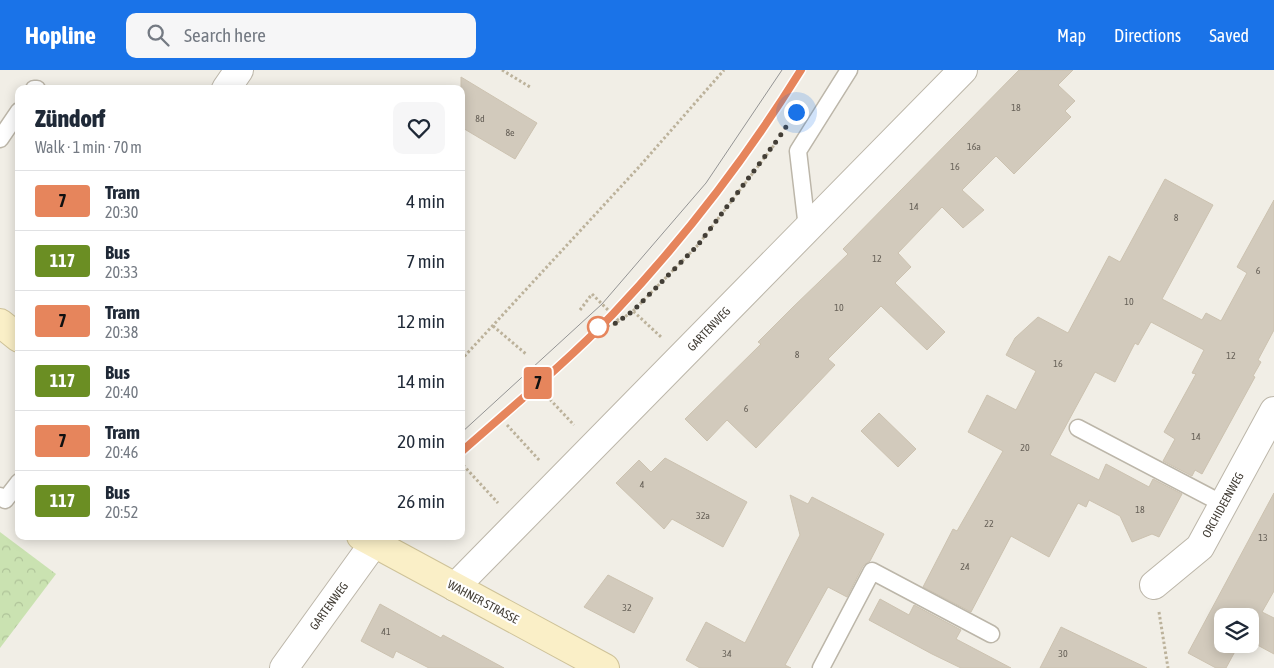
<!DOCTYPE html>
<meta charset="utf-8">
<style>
:root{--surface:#fff;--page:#f6f6f7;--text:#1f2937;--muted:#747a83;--line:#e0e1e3;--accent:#1a73e8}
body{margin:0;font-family:"Asap Condensed",sans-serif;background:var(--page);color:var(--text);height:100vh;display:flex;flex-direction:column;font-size:19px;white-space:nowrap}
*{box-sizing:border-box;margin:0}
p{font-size:16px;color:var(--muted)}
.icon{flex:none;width:28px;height:28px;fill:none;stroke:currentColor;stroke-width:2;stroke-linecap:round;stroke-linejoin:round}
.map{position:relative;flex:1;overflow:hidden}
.drawer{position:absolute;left:15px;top:15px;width:450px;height:455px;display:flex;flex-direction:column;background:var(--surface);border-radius:10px;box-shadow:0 2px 12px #0003}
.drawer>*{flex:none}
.badge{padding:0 10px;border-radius:4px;font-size:18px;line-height:32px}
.controls{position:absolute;left:1214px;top:538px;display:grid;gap:10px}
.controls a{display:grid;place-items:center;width:45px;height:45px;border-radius:10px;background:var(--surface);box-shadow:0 2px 12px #0003;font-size:25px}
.you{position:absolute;width:25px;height:25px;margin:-12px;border:4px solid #fff;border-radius:50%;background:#1a73e8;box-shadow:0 0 0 8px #1a73e833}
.map>.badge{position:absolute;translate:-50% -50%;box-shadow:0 0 0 2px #fff}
.round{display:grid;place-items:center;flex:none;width:52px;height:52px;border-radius:10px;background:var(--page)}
.headline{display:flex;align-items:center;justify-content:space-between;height:85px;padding:0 20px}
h1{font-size:24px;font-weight:800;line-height:38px}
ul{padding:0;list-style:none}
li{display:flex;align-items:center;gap:15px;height:60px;padding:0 20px;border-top:1px solid var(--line)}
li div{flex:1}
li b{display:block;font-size:19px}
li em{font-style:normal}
li .badge{min-width:55px;font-weight:700;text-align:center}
header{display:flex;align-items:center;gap:30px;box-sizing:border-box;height:70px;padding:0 25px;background:var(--accent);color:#fff}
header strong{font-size:24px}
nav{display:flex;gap:28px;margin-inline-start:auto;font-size:18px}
.search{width:350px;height:45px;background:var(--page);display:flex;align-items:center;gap:12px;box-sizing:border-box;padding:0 18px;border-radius:10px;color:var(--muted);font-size:19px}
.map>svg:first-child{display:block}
.park{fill:url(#park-crowns)}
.building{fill:#d2cabc;stroke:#ccc2b0}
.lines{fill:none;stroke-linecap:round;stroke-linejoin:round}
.lane-casing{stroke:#bcb6a9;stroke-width:19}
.street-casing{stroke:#bcb6a9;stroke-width:30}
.secondary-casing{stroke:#cec298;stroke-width:30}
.path{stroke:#bcb29b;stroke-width:3;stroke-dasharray:2.5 2.5;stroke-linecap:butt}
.lane{stroke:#fff;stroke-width:16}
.street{stroke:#fff;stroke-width:28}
.secondary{stroke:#faefc7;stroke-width:28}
.tram{stroke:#949494;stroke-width:1}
.line-casing{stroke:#fff;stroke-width:11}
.line{stroke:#e6855c;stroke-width:8}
.walk{stroke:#433e36;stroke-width:5;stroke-dasharray:0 9}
.stop-dot{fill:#fff;stroke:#e6855c;stroke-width:2.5}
.labels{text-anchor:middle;stroke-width:4.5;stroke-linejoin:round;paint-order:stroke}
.number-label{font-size:10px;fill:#676158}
.street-label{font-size:12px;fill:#433e36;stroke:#fff}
</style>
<header>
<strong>Hopline</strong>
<div class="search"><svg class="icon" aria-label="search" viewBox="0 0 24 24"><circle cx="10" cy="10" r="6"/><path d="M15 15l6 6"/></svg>Search here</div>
<nav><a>Map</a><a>Directions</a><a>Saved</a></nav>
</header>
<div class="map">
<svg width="1274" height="598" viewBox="0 0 1274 598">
<defs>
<pattern id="park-crowns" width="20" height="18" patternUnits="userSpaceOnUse" patternTransform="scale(1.25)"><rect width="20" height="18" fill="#cae2b1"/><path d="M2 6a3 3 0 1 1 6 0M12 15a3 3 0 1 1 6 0" fill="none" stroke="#afc399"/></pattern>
</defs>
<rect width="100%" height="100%" fill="#f1eee6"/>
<path class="park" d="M0,462L56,504L0,578Z"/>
<path class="building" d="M1019,0H1073L1058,15L1075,31L1065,41L1071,47L1014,104L996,86L962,120L984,140L963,158L942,137L898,183L911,197L895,213L945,262L927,280L881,236L828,289L835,295L756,378L727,350L707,371L685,349L761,274L758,272L793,237L848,184L843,179Z
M461,7L537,53L515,89L461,57Z
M1165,109L1213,135L1162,229L1202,250L1206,243L1221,251L1247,203L1237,197L1274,130V260L1258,290L1261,292L1253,306L1255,307L1202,404L1195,400L1192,406L1163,391L1175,369L1164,362L1196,304L1192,303L1204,280L1151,252L1138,275L1135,273L1115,312L1095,302L1050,385L1099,410L1106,394L1149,417L1153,409L1182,424L1159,467L1152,464L1132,472L1120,446L1089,430L1086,437L1078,433L1049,487L1011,466L971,542L923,517L953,459L957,461L1003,381L968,362L987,325L1016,340L1036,301L1006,285L1015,268L1038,247L1068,263L1109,186L1120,192Z
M879,343L916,379L898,397L861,361Z
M665,388L747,432L723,477L672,449L664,459L616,413L639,390L651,402Z
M1274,423V521L1262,542L1274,548V584L1250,571V546H1222V574H1239L1226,598H1216L1188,583Z
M790,425L808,434L812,427L884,464L870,491L863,496L847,527L828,517L785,595L791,598H700L686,590L706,552L745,573L800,465Z
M608,505L653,528L634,563L584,537Z
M880,529L909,545L914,535L961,560L956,569L1011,598H961L932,584L869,550Z
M380,534L441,568L443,565L504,598H429L396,581L393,588L361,571Z
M1061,557L1086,569L1147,598H1040Z"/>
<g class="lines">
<g class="lane-casing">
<path id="lane" d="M34,19H37
M0,69L19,41
M807,158L798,81L849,0
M1078,358L1223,434
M0,426L5,430L19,412
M821,598L872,501L991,564"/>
</g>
<g class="street-casing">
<path id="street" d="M226,19L239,0
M1154,515L1200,477L1274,341
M455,517L963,0
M284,598L374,473"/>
</g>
<g class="secondary-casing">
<path id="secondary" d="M0,253L19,268
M361,466L605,598"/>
</g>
<path class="path" d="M502,0L530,17
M580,240L592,224L619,251
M633,241L698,175L775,74
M613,255L633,241L661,267
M493,256L526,284
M461,290L639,97L724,0
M543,322L574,355
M507,355L540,391
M463,395L498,433
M1159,542L1168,598"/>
<use href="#lane" class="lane"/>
<use href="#street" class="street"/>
<use href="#secondary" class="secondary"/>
<path class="tram" d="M461,363L602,234L706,113L782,0
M461,382L613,244L681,167L723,114L801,0"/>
</g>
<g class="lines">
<g class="line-casing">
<path id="line" d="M461,382C511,338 568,291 613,244C683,170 747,87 801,0"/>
</g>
<use href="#line" class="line"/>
<path class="walk" d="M598,257L613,255L633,241L698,175L778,69L796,42"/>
</g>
<circle class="stop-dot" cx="598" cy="257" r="10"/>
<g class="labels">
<g class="number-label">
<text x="1016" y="41">18</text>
<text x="480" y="52">8d</text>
<text x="510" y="66">8e</text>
<text x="974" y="80">16a</text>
<text x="955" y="100">16</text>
<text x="914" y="140">14</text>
<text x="1176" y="151">8</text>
<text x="877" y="192">12</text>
<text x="1258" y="204">6</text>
<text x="1129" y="235">10</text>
<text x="839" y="241">10</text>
<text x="797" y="288">8</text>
<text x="1231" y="289">12</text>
<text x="1058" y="297">16</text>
<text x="746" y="342">6</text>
<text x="1196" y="370">14</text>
<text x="1025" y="381">20</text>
<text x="642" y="418">4</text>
<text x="1140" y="443">18</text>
<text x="703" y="449">32a</text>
<text x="989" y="457">22</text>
<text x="1263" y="471">13</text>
<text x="965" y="500">24</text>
<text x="627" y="541">32</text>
<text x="386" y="565">41</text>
<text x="727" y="587">34</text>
<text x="1063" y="587">30</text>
</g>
<g class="street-label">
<text transform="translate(709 259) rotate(-46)" y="4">GARTENWEG</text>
<text transform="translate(1223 435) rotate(-61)" y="4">ORCHIDEENWEG</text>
<text transform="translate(483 532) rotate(28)" y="4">WAHNER STRASSE</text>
<text transform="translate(329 536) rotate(-54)" y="4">GARTENWEG</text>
</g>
</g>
</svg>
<div class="controls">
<a><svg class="icon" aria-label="layers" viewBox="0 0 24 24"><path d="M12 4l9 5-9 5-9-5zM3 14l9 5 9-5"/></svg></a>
</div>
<div class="you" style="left:796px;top:42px"></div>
<b class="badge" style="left:538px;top:313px;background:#e6855c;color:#111">7</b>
<section class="drawer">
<div class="headline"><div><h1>Zündorf</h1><p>Walk · 1 min · 70 m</p></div><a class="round"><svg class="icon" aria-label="heart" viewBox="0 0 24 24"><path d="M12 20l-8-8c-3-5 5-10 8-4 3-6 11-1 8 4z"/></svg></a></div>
<ul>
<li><span class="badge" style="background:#e6855c;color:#111">7</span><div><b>Tram</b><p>20:30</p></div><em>4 min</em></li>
<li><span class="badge" style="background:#6b8e23;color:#fff">117</span><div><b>Bus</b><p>20:33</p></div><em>7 min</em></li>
<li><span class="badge" style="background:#e6855c;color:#111">7</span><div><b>Tram</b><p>20:38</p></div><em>12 min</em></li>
<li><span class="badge" style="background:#6b8e23;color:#fff">117</span><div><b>Bus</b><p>20:40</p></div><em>14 min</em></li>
<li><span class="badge" style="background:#e6855c;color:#111">7</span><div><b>Tram</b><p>20:46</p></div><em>20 min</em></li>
<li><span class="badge" style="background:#6b8e23;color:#fff">117</span><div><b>Bus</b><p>20:52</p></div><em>26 min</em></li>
</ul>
</section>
</div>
